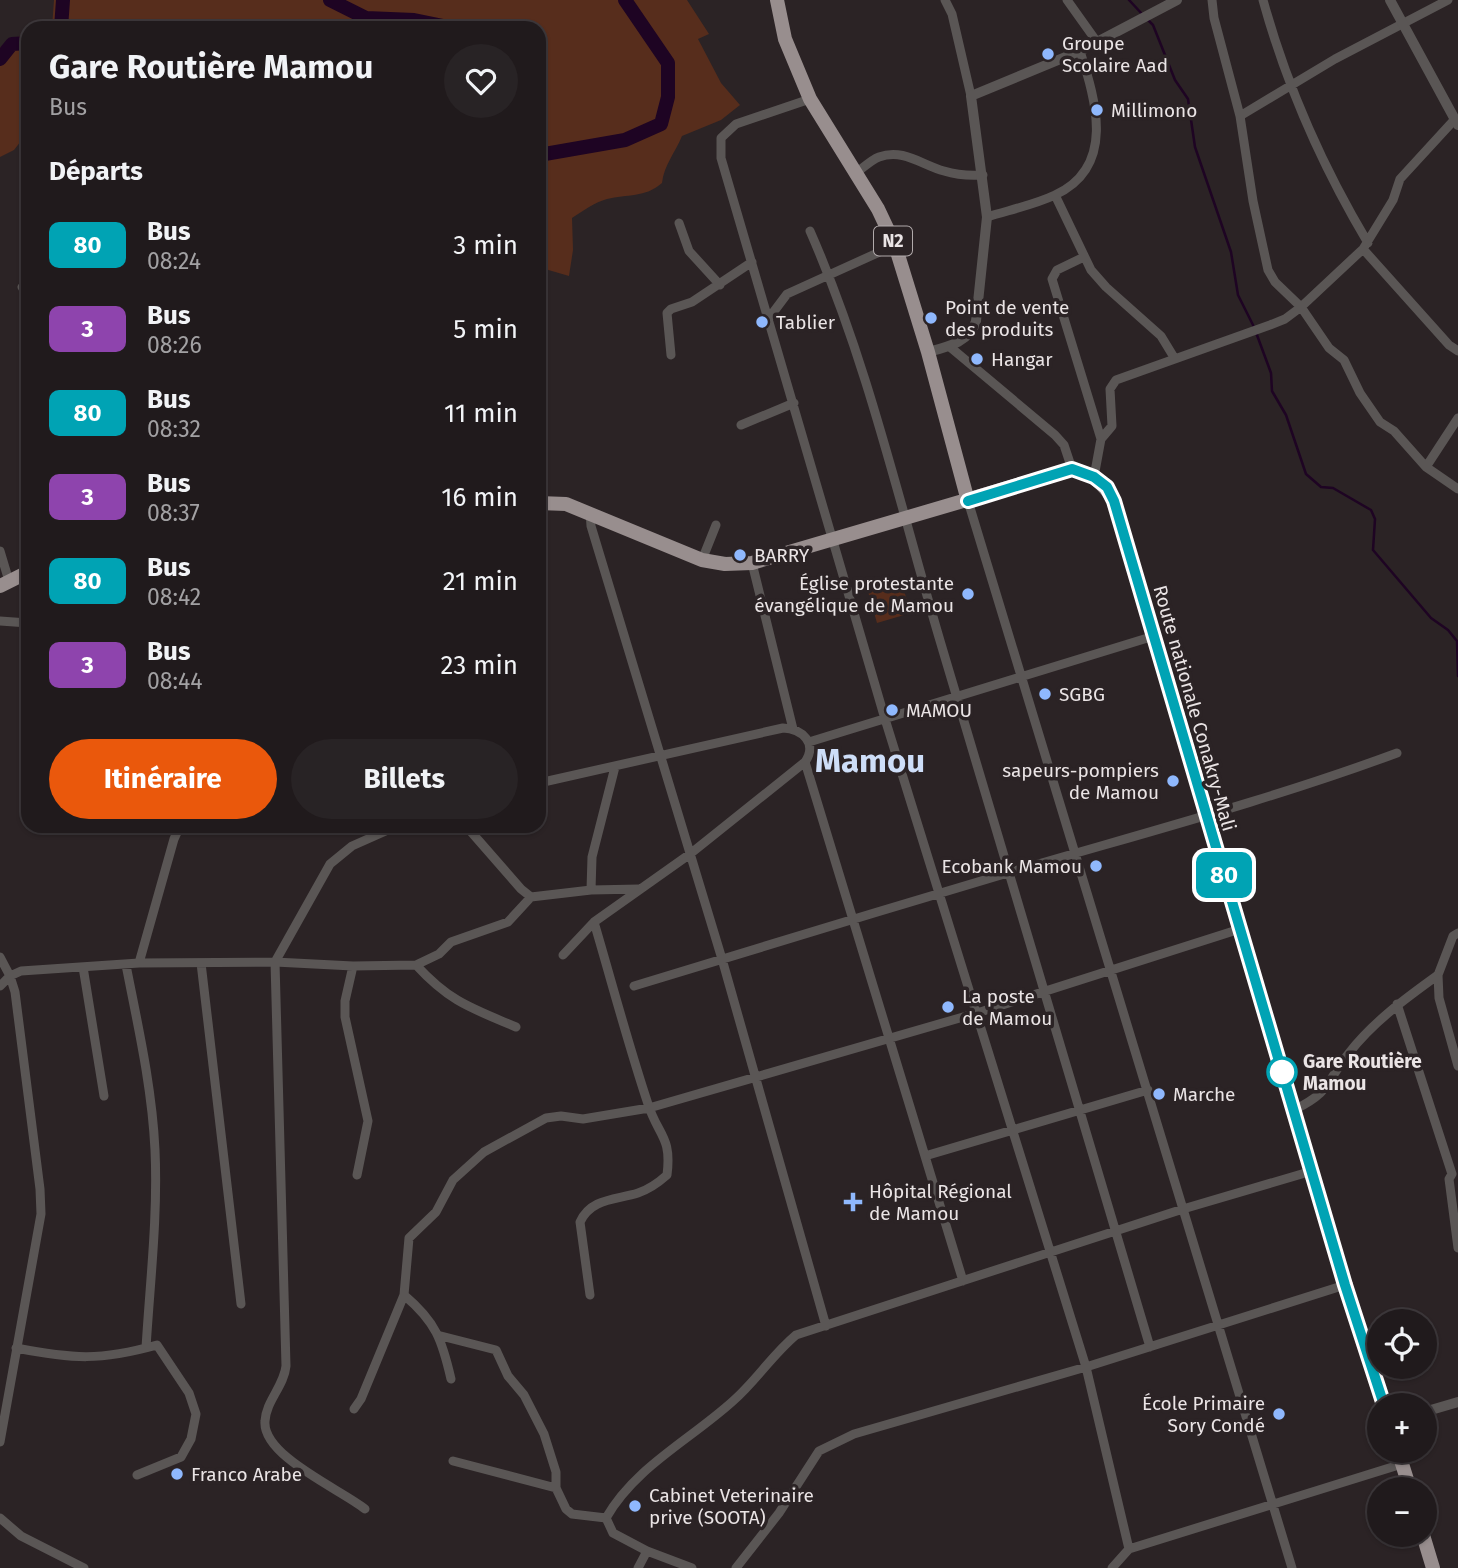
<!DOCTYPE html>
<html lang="fr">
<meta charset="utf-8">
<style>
:root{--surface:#201a1c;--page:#282325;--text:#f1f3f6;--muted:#a2a1a3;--line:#3d383b;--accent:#ea580c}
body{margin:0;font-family:"Fira Sans",sans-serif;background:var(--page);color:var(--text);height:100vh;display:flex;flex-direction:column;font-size:26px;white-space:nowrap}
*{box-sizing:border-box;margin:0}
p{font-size:23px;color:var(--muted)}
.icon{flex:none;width:38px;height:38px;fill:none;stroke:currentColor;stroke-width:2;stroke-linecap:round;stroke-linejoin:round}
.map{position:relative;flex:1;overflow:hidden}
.drawer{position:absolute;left:21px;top:21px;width:525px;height:812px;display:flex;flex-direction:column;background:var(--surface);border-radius:21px;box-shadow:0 2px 5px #0004,0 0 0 2px var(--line)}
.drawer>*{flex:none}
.badge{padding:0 14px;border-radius:10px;font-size:24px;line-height:46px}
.fabs{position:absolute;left:1367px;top:1309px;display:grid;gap:14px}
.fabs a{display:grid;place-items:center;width:70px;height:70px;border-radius:50%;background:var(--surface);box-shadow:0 2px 5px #0004,0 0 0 2px var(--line);font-size:35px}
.map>.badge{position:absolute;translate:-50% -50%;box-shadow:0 0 0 4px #fff}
h2{padding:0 28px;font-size:26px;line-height:63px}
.round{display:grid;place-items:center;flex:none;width:74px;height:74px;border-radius:37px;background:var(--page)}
.headline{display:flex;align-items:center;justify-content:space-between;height:119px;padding:0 28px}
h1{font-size:33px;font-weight:700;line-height:52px}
.action{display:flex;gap:14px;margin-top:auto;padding:14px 28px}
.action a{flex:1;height:80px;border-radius:42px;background:var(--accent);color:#fff;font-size:28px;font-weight:700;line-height:80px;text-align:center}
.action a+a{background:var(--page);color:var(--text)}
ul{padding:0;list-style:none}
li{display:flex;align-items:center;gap:21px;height:84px;padding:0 28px}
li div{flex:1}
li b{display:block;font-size:26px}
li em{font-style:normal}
li .badge{min-width:77px;font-weight:700;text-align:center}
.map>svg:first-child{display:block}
.green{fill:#572d1c}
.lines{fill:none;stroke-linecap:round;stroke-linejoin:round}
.stream{stroke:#1e0423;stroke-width:2.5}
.river{stroke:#1e0423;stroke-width:14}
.minor{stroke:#5a5655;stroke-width:9}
.tertiary{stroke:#5a5655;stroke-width:10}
.trunk{stroke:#988e8e;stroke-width:14}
.line-casing{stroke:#fff;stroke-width:16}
.line{stroke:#00a3b4;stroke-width:10}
.poi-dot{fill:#8fb8fd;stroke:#2b2325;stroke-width:2.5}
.stop-dot{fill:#fff;stroke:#00a3b4;stroke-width:3.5}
.labels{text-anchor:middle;stroke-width:7;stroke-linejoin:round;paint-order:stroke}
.shield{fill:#2b2325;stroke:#b1aaab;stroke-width:2}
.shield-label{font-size:18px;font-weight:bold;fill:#eae4e5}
.poi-label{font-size:19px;fill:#eae4e5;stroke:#2b2325;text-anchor:start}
.street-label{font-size:19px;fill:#eae4e5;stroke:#2b2325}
.stop-label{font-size:19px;font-weight:bold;fill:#eae4e5;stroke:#2b2325;text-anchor:start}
.town-label{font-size:33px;font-weight:bold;fill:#cedef8;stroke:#2b2325}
</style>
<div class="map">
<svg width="1458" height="1568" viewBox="0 0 1458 1568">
<rect width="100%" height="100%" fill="#2b2325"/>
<path class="green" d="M54,0H687L709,34L698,39L721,83L740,105L721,120L682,136C675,153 664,165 662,183C645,198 627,194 607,199C595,202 583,211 572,218L573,250L569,276L545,269L539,260V28H52Z
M28,34V132L14,150L0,157V48L8,40Z
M900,578L911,613L877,623L867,588Z"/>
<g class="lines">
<path class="stream" d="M1129,0L1143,15
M1148,20L1153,25L1175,80L1188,99L1195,147L1231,252L1238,295L1254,327L1271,373L1272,391L1286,415L1306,474L1321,487L1333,488L1371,510L1375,519L1373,550L1431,618L1448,630L1457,641L1458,676"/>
<path class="river" d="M330,0L366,18L414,20L453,28
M61,28L63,0
M0,59L12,44L28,43
M539,155L625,140L661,124L668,97V63L625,0"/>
<path class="minor" d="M945,0L952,14L971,96
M1067,0L1097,42
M1212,0L1214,18L1240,116L1253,201L1268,270L1275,282L1301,307L1329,348L1344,360L1360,393L1380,422L1394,431L1426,467L1458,489
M1263,0C1287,87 1322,166 1368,243
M810,99L736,124L721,138V158L885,719L1086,1367L1129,1549
M1240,116L1335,59L1448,0
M856,173C863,168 871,160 879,157C903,148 922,165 944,171C957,175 969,176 983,175
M1055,195L1091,270L1106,287L1161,336L1175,359
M987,217C1009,210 1034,205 1055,195C1116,167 1096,101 1080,51
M679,223L689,251L720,285
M810,231C868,363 900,506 941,644C1011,878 1082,1112 1150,1347
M1363,249L1449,345L1458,351
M1084,257L1057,270L1052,279L1101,439
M22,287L28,297
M769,318L787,294L895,245
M950,347L1055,435L1064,445L1072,469
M671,355L667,313L671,309L692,302L752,262
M741,425L794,403
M1426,467L1458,418
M1094,477L1101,439L1112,426L1110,389L1116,380L1270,325L1285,319L1301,307L1363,249L1393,200L1400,179L1455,119
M968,501L1292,1568
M590,512L591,526L722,959L826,1326
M0,551L9,581
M702,560L716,525
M752,563L793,729
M0,621L28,623
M809,742L1154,636
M805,762L963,1281
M539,783L783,728C802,729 818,743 805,762L690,854L594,922L563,955
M466,826L521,889L531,897L591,890L639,889
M591,890L592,857L615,767
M1458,933L1453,936L1438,975L1439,998L1458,1066
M0,957L10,976L15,992L40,1189L41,1214L0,1442
M139,963L174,839L180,826
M201,963L241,1304
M126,965C138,1026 152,1087 155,1150C158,1216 150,1282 146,1348
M416,965L439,954L451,942L508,922L531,897
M353,966L345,1001V1017L368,1121L357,1175
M83,967L104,1096
M0,986L10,976L21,971L139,963L275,962L353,966L416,965C450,1002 471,1008 516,1027
M634,986C760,948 885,909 1011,872C1140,834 1270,800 1397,753
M1397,1004L1452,1174L1449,1179L1458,1248
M1294,1110C1332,1091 1325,1083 1349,1053C1373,1022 1406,998 1438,975
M925,1156L1148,1090
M404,1295C436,1322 442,1340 451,1379
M590,1295L580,1222C591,1198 616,1200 638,1193C650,1189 658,1183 667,1175C672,1136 658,1136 648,1104C628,1044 612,983 594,922
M441,1336L496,1350L508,1376L524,1395L544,1434L556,1472V1488L566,1509L572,1514L606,1518
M16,1348C73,1359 100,1361 157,1345L189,1393L196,1414L191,1439L181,1457L137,1475
M354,1409L361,1399L404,1295L409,1238L436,1212L453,1180L484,1152L546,1118L561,1116L583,1119L649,1108L977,1013L1240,929
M453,1461L556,1488
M365,1509C342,1490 262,1456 265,1421C266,1401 284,1386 286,1366L275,962L330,864L352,846L397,826
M0,1518L21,1536L84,1568
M638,1568L647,1551
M692,1568L647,1551L613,1533L606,1518C635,1467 690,1440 733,1401C756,1381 772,1355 796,1335L1183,1209L1312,1171
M736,1568L779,1513L819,1451L854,1434L1086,1367L1345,1285
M1112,1568L1129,1549L1402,1464"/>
<path class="tertiary" d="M1390,0L1458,125
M928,352C947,347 970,342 976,321L987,217L971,96L1080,51L1177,0
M1424,1412L1458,1402"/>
<path class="trunk" d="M777,0L785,39L810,99L878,209L895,245L928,352L968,501
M539,503L566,504L702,560L725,564L752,563L1072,469C1092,474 1104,483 1114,501L1345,1285L1384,1405
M0,586L28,572
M1398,1451L1410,1489
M1423,1535L1433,1568"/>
</g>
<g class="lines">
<g class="line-casing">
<path id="line" d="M968,501L1072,469L1094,477L1107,487L1114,501L1345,1285L1384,1405"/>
</g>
<use href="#line" class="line"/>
</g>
<g class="poi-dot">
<circle cx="1048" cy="54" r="7"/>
<circle cx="1097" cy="110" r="7"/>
<circle cx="931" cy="318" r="7"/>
<circle cx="762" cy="322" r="7"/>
<circle cx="977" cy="359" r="7"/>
<circle cx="740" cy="555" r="7"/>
<circle cx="968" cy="594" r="7"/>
<circle cx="1045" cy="694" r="7"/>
<circle cx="892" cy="710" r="7"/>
<circle cx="1173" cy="781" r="7"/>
<circle cx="1096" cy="866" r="7"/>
<circle cx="948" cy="1007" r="7"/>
<circle cx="1159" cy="1094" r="7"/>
<path d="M849.5 1191.5h7v7h7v7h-7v7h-7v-7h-7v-7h7z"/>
<circle cx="1279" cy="1414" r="7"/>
<circle cx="177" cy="1474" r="7"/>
<circle cx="635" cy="1506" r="7"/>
</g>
<circle class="stop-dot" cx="1282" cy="1072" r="14"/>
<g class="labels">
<rect class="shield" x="874" y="226.5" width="38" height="29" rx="5"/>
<g class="shield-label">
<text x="893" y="247">N2</text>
</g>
<g class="poi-label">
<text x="1062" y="50">Groupe<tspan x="1062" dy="22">Scolaire Aad</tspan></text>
<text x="1111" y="117">Millimono</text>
<text x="945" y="314">Point de vente<tspan x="945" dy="22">des produits</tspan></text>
<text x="776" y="329">Tablier</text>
<text x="991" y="366">Hangar</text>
<text x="754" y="562">BARRY</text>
<text x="954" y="590" text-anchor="end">Église protestante<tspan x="954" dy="22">évangélique de Mamou</tspan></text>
<text x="1059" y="701">SGBG</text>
<text x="906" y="717">MAMOU</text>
<text x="1159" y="777" text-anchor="end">sapeurs-pompiers<tspan x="1159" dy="22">de Mamou</tspan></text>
<text x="1082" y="873" text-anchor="end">Ecobank Mamou</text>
<text x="962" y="1003">La poste<tspan x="962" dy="22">de Mamou</tspan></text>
<text x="1173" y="1101">Marche</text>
<text x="869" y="1198">Hôpital Régional<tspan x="869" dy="22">de Mamou</tspan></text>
<text x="1265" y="1410" text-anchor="end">École Primaire<tspan x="1265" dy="22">Sory Condé</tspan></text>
<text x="191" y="1481">Franco Arabe</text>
<text x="649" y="1502">Cabinet Veterinaire<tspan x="649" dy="22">prive (SOOTA)</tspan></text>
</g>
<g class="street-label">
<text transform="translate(1195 708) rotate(74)" y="7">Route nationale Conakry-Mali</text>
</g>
<g class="stop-label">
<text x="1303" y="1068">Gare Routière<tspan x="1303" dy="22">Mamou</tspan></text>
</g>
<g class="town-label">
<text x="870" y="772">Mamou</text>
</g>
</g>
</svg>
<div class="fabs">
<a><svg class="icon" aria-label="locate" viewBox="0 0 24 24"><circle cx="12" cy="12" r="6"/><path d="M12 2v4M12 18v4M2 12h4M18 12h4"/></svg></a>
<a>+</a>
<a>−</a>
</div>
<b class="badge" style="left:1224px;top:875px;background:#00a3b4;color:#fff">80</b>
<section class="drawer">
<div class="headline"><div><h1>Gare Routière Mamou</h1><p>Bus</p></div><a class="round"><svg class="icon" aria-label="heart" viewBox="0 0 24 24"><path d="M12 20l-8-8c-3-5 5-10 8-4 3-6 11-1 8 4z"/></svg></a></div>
<h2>Départs</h2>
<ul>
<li><span class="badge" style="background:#00a3b4;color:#fff">80</span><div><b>Bus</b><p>08:24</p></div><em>3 min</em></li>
<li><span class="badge" style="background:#8e44ad;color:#fff">3</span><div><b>Bus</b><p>08:26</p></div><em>5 min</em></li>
<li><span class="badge" style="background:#00a3b4;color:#fff">80</span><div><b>Bus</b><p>08:32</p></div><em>11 min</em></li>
<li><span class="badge" style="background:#8e44ad;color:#fff">3</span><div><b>Bus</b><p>08:37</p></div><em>16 min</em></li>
<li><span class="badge" style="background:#00a3b4;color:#fff">80</span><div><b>Bus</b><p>08:42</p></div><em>21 min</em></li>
<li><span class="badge" style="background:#8e44ad;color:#fff">3</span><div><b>Bus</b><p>08:44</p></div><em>23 min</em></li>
</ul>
<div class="action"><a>Itinéraire</a><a>Billets</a></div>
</section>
</div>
